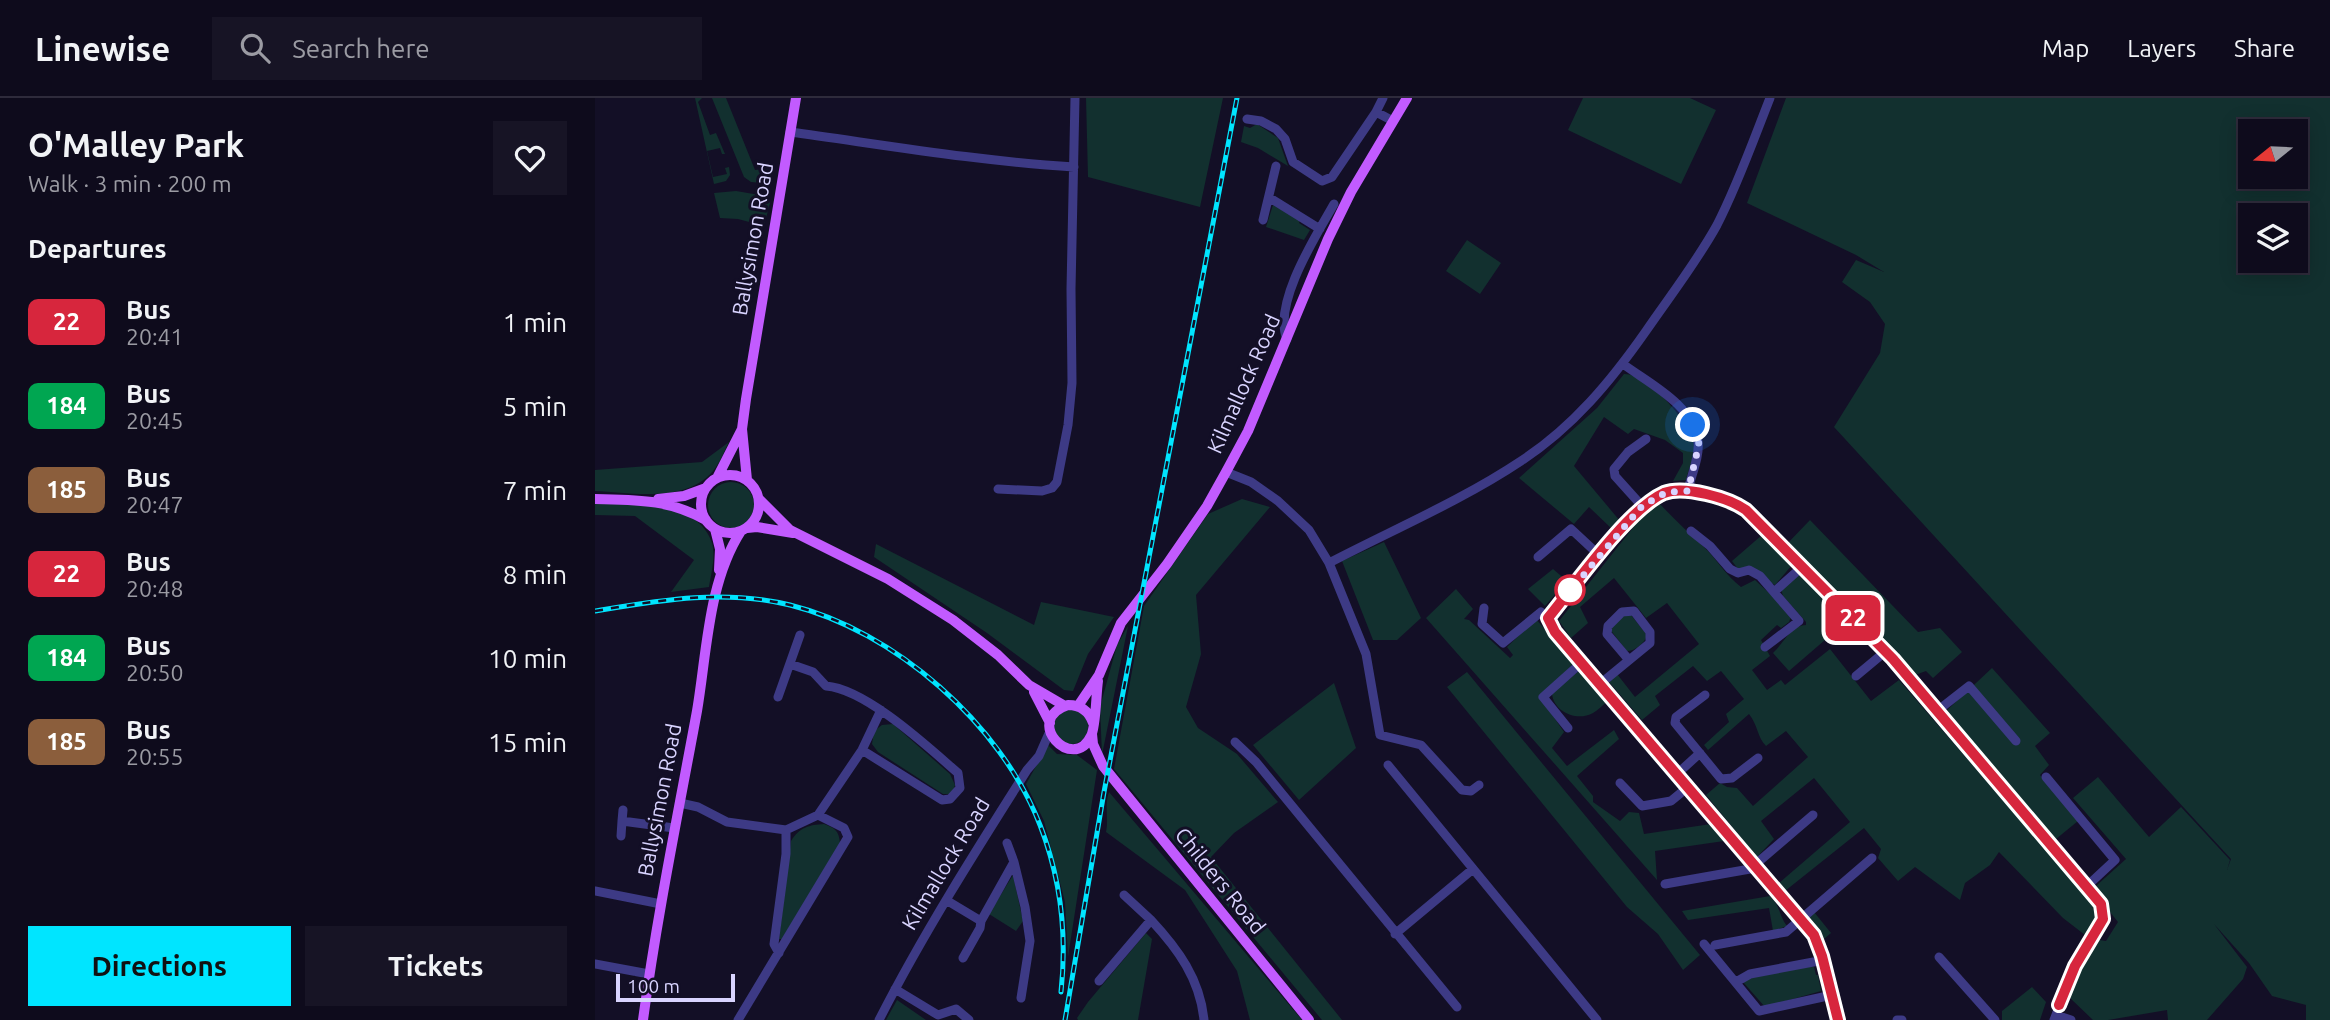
<!DOCTYPE html>
<meta charset="utf-8">
<style>
:root{--surface:#0e0b1c;--page:#171425;--text:#f1f3f6;--muted:#9b9ba3;--line:#2e2b3b;--accent:#00e5ff}
body{margin:0;font-family:Ubuntu,sans-serif;background:var(--page);color:var(--text);height:100vh;display:flex;flex-direction:column;font-size:26px;white-space:nowrap}
*{box-sizing:border-box;margin:0}
p{font-size:23px;color:var(--muted)}
.icon{flex:none;width:38px;height:38px;fill:none;stroke:currentColor;stroke-width:2;stroke-linecap:round;stroke-linejoin:round}
.map{position:relative;flex:1;overflow:hidden}
.drawer{display:flex;flex-direction:column;background:var(--surface);width:595px}
.drawer>*{flex:none}
.badge{padding:0 14px;border-radius:10px;font-size:24px;line-height:46px}
.needle{width:46px;rotate:252deg}
.tools{position:absolute;left:1643px;top:21px;display:grid;gap:14px}
.tools a{display:grid;place-items:center;width:70px;height:70px;border-radius:0px;background:var(--surface);box-shadow:0 4px 18px #0003,0 0 0 2px var(--line);font-size:35px}
.scale{position:absolute;left:21px;bottom:18px;width:119px;box-sizing:border-box;padding-left:7px;border:4px solid #d9d4ff;border-top:0;font-size:19px;line-height:24px;white-space:nowrap;color:#d9d4ff;-webkit-text-stroke:5px #130f26;paint-order:stroke}
.you{position:absolute;width:35px;height:35px;margin:-18px;border:5px solid #fff;border-radius:50%;background:#1a73e8;box-shadow:0 0 0 10px #1a73e833}
.map>.badge{position:absolute;translate:-50% -50%;box-shadow:0 0 0 4px #fff}
h2{padding:0 28px;font-size:26px;line-height:63px}
.round{display:grid;place-items:center;flex:none;width:74px;height:74px;border-radius:0px;background:var(--page)}
.summary{display:flex;align-items:center;justify-content:space-between;height:119px;padding:0 28px}
h1{font-size:33px;font-weight:600;line-height:52px}
.button{display:flex;gap:14px;margin-top:auto;padding:14px 28px}
.button a{flex:1;height:80px;border-radius:0px;background:var(--accent);color:#111;font-size:28px;font-weight:600;line-height:80px;text-align:center}
.button a+a{background:var(--page);color:var(--text)}
ul{padding:0;list-style:none}
li{display:flex;align-items:center;gap:21px;height:84px;padding:0 28px}
li div{flex:1}
li b{display:block;font-size:26px}
li em{font-style:normal}
li .badge{min-width:77px;font-weight:700;text-align:center}
header{display:flex;align-items:center;gap:42px;box-sizing:border-box;height:98px;padding:0 35px;background:var(--surface);border-bottom:2px solid var(--line)}
header strong{font-size:33px}
nav{display:flex;gap:38px;margin-inline-start:auto;font-size:24px}
.search{width:490px;height:63px;background:var(--page);display:flex;align-items:center;gap:18px;box-sizing:border-box;padding:0 24px;border-radius:0px;color:var(--muted);font-size:26px}
main{display:flex;flex:1;min-height:0}
.map>svg:first-child{display:block}
.green{fill:#12302f;fill-rule:evenodd}
.lines{fill:none;stroke-linecap:round;stroke-linejoin:round}
.minor{stroke:#3d3a85;stroke-width:9}
.major{stroke:#c25bff;stroke-width:10}
.rail-casing{stroke:#00e5ff;stroke-width:5}
.rail{stroke:#130f26;stroke-width:2.5;stroke-dasharray:8;stroke-linecap:butt}
.line-casing{stroke:#fff;stroke-width:16}
.line{stroke:#d7263d;stroke-width:10}
.walk{stroke:#d9d4ff;stroke-width:7;stroke-dasharray:0 12.6}
.stop-dot{fill:#fff;stroke:#d7263d;stroke-width:3.5}
.labels{text-anchor:middle;stroke-width:6;stroke-linejoin:round;paint-order:stroke}
.street-label{font-size:21px;fill:#d9d4ff;stroke:#130f26}
</style>
<header>
<strong>Linewise</strong>
<div class="search"><svg class="icon" aria-label="search" viewBox="0 0 24 24"><circle cx="10" cy="10" r="6"/><path d="M15 15l6 6"/></svg>Search here</div>
<nav><a>Map</a><a>Layers</a><a>Share</a></nav>
</header>
<main>
<section class="drawer">
<div class="summary"><div><h1>O'Malley Park</h1><p>Walk · 3 min · 200 m</p></div><a class="round"><svg class="icon" aria-label="heart" viewBox="0 0 24 24"><path d="M12 20l-8-8c-3-5 5-10 8-4 3-6 11-1 8 4z"/></svg></a></div>
<h2>Departures</h2>
<ul>
<li><span class="badge" style="background:#d7263d;color:#fff">22</span><div><b>Bus</b><p>20:41</p></div><em>1 min</em></li>
<li><span class="badge" style="background:#00a651;color:#fff">184</span><div><b>Bus</b><p>20:45</p></div><em>5 min</em></li>
<li><span class="badge" style="background:#8b5e3c;color:#fff">185</span><div><b>Bus</b><p>20:47</p></div><em>7 min</em></li>
<li><span class="badge" style="background:#d7263d;color:#fff">22</span><div><b>Bus</b><p>20:48</p></div><em>8 min</em></li>
<li><span class="badge" style="background:#00a651;color:#fff">184</span><div><b>Bus</b><p>20:50</p></div><em>10 min</em></li>
<li><span class="badge" style="background:#8b5e3c;color:#fff">185</span><div><b>Bus</b><p>20:55</p></div><em>15 min</em></li>
</ul>
<div class="button"><a>Directions</a><a>Tickets</a></div>
</section>
<div class="map">
<svg width="1735" height="922" viewBox="0 0 1735 922">
<rect width="100%" height="100%" fill="#130f26"/>
<path class="green" d="M100,0H107L103,4L115,37L121,35L130,56H127L125,50L112,53L118,79L132,76L130,70L134,69L135,77L131,83L119,86Z
M117,0H131L160,72L179,70L176,86L156,84L149,79Z
M491,0H628L605,109L493,79Z
M988,0H1095L1121,12L1086,86L973,32Z
M1191,0H1735V922H1711V907L1677,898L1654,865L1619,826L1652,869L1648,881L1612,922H1573L1572,912L1513,922H1498L1474,899L1477,888L1504,842L1511,843L1523,824L1515,814L1501,788L1531,761L1478,700L1503,679L1554,739L1586,709L1635,762L1632,772L1636,761L1239,329L1285,255L1290,226L1275,204L1247,184L1261,162L1289,174L1261,157L1152,105ZM1656,33H1701V79H1656ZM1656,117H1701V163H1656Z
M662,26L683,40L693,68L663,50L646,44L649,28L655,30Z
M141,93L170,98L175,105L169,128L143,121L125,120L119,95Z
M678,107L705,122L704,125L715,132L709,142L671,129Z
M872,142L906,165L885,196L851,173Z
M1029,276C1052,275 1098,326 1099,349C1100,359 1093,372 1091,382L1078,383L1088,365V355L1070,342L1039,331L1033,336L1009,319L979,368L1025,423L1017,431L994,409L979,426L924,380L1002,310Z
M134,344C129,353 126,362 121,369C96,406 38,395 0,393V372L107,364Z
M113 407a23 23 0 1 1 46 0a23 23 0 1 1-46 0Z
M647,401L675,409L601,497L606,556L591,609L603,630L642,656L683,704L639,735L616,759L747,922H727L519,671L549,508L613,416Z
M1063,404C1079,421 1095,436 1112,452C1124,465 1132,478 1146,489L1160,482L1188,508L1196,519L1194,524L1186,530L1182,527L1166,542L1175,558L1157,572L1172,592L1186,582L1190,587L1235,551L1276,603L1304,582L1501,810V823L1490,837L1468,820L1404,754L1395,767L1370,785L1365,802L1320,769L1303,783L1283,760L1286,751L1269,730L1190,793L1184,785L1255,724L1219,680L1166,723L1179,741L1162,759L1111,697L1125,685L1132,689L1142,690L1158,708L1213,659L1191,633L1171,648C1162,639 1163,627 1154,616L1113,652L1109,647L1134,624L1131,616L1149,601L1126,573L1112,583L1098,568L1060,598L1065,607L1047,622L1014,584L1022,576L1040,599L1104,546L1072,505L1051,520L1019,480L985,509L993,525L976,540L964,523L1056,407Z
M0,405C36,407 103,401 117,445C121,458 116,476 114,489L76,494L99,462L40,418L0,417Z
M1215,422L1323,534L1345,530L1367,554L1338,580L1331,573L1320,577L1191,447Z
M1167,437L1197,467L1180,487L1171,482L1155,468L1143,471L1137,463Z
M789,444L826,520L802,542H778L747,463Z
M281,446L439,527L446,504L519,519L493,556L478,593L469,592L392,535L279,459Z
M958,471L972,483L950,508L933,491Z
M1205,475L1252,523L1194,573L1178,555C1189,545 1195,528 1211,527V524L1188,498L1186,491Z
M861,491L878,511L869,521L874,522L915,560L918,557L912,549L941,521L979,565L945,599L969,634L957,650L972,668L1019,632L1024,641L982,678L998,698V704L1025,723L1034,714L1044,715L1049,736L1116,726L1129,743L1060,753L1062,782L831,520Z
M1029,516L1036,517L1052,537C1050,545 1040,553 1032,553L1017,534V527Z
M533,528L507,657L505,609L522,547Z
M1397,570L1455,635L1440,648L1454,667L1445,677L1483,723L1461,741L1349,615Z
M986,571L1012,604C1008,607 1003,612 998,615C982,624 959,614 957,596Z
M872,574L1105,857L1088,872L1063,836L1032,809L852,589Z
M739,585L761,650L704,702L658,647Z
M459 629a17 17 0 1 1 34 0a17 17 0 1 1-34 0Z
M298,626L355,676L360,687L357,696H348L283,654L277,646L279,633L287,627Z
M453,647L462,656L482,657L502,672L473,859L470,804L449,723L431,686Z
M514,694L707,922H655L642,873L590,792L511,734C514,720 509,708 514,694Z
M229,726C240,730 244,733 245,745L187,841H184L196,743C205,729 214,727 229,726Z
M418,777L428,823L421,833L394,816Z
M1175,798C1185,807 1184,818 1192,828L1178,833L1174,810L1093,822L1087,813Z
M1219,814L1236,835L1229,841L1213,819Z
M551,835L557,841L543,922H483L482,920L493,904Z
M1214,869H1219L1221,877H1223L1226,893L1170,909L1148,884L1158,878Z
M1437,889L1451,904L1445,922H1407V913Z
M302,902L331,922H291Z"/>
<g class="lines">
<path class="minor" d="M781,14L788,0
M652,21L666,23L681,31L690,41L698,64L727,83L737,79L781,14L798,23
M195,34C290,47 383,63 479,69
M675,100L725,131
M668,122L681,68
M692,241C677,206 722,136 739,106
M1028,266C1055,286 1099,307 1103,344C1105,358 1096,378 1093,392
M631,374L656,384L683,403L714,432L734,465L771,556L785,637L826,647L867,692L876,693L884,687
M403,391L447,393L457,390L462,384L473,327L477,285L476,191L480,0
M1047,408L1020,378L1019,371L1033,354L1051,341
M1096,433L1115,448L1135,471L1143,475L1154,472L1165,478L1204,523L1170,549
M943,459L976,431L1004,457
M734,465C797,432 866,403 926,363C978,329 1016,283 1051,233C1075,198 1101,165 1122,127C1143,86 1158,43 1175,0
M1179,494L1208,468
M889,510L887,526L908,545L946,514L952,520
M195,566L218,574L231,588C271,591 333,649 363,675L365,690L355,701L347,702L267,652
M1261,578L1291,553
M1005,586L1055,545V534L1039,513L1027,514L1013,528L1012,536L1034,562
M1110,597L1081,619L1080,625L1126,681L1137,680L1163,660
M183,599L205,537
M1342,613L1374,588L1421,643
M973,630L948,599L986,565
M640,644L661,664L862,909
M793,667L1002,922
M1082,676L1105,655
M1451,679L1520,762L1492,788
M1025,685L1047,708L1076,703L1093,689
M85,705L103,709L132,724L191,732L223,717L267,652L286,612
M28,712L27,723L79,730
M26,738L27,723
M419,764L430,809L435,843L426,900
M1070,786L1155,771L1218,717
M0,793L66,806
M529,797L556,822
M351,802L386,823
M800,836L878,771
M1109,846L1164,913L1237,897
M1120,847L1191,834L1277,760
M184,855L179,846L191,756V732
M1344,859L1400,922
M368,860L385,830L386,823L419,764L412,745
M0,866L54,876
M504,883L556,822C583,851 605,881 609,922
M1141,884L1155,876L1229,862
M300,891L343,917L361,911L374,922
M1461,917L1476,922
M143,922L253,739L249,730L223,717
M284,922C328,836 380,754 432,672L444,658L455,633
M1243,922L1228,858L1219,837L960,534L952,520L1047,408L1072,394L1093,392L1144,407L1185,444L1298,561L1506,805L1508,821L1480,868L1459,922
M1302,922H1307"/>
<path class="major" d="M106 406a29 29 0 1 1 58 0a29 29 0 1 1-58 0Z
M122,380L147,331
M152,382L147,331L151,301L201,0
M0,401C42,402 73,401 111,422
M63,401L89,398L111,390
M164,401L195,432L293,481L358,522L403,557L434,587L470,608
M152,430L162,429L198,435
M120,431L125,451L124,472
M439,594L455,625
M483,608L504,577L526,525L572,466L612,408L631,374L653,333L733,141L756,94L812,0
M498,625C494,613 486,607 473,607C427,622 478,676 496,638C501,629 501,596 503,583
M497,636L498,646L508,668L714,922
M48,922C62,818 83,716 102,613C112,554 113,484 146,433"/>
<g class="rail-casing">
<path id="rail" d="M0,513C66,502 128,491 195,507C300,533 406,626 445,727C466,781 472,838 466,894
M470,922L509,694L642,0"/>
</g>
<use href="#rail" class="rail"/>
</g>
<g class="lines">
<g class="line-casing">
<path id="line" d="M1243,922L1227,858L1219,837L960,534L953,520C980,487 1033,411 1069,395C1089,387 1134,400 1151,412L1298,561L1506,806L1508,821L1480,868L1464,907"/>
</g>
<use href="#line" class="line"/>
<path class="walk" d="M975,492L970,499L1047,408L1072,394L1093,393L1104,346L1098,327"/>
</g>
<circle class="stop-dot" cx="975" cy="492" r="14"/>
<g class="labels">
<g class="street-label">
<text transform="translate(158 141) rotate(-80)" y="7">Ballysimon Road</text>
<text transform="translate(649 286) rotate(-66)" y="7">Kilmallock Road</text>
<text transform="translate(65 702) rotate(-79)" y="7">Ballysimon Road</text>
<text transform="translate(351 766) rotate(-59)" y="7">Kilmallock Road</text>
<text transform="translate(625 783) rotate(51)" y="7">Childers Road</text>
</g>
</g>
</svg>
<div class="tools">
<a><svg class="needle" viewBox="-14 -14 28 28"><path d="M0-13l5 13h-10z" fill="#e53935"/><path d="M0 13l5-13h-10z" fill="#9b9ba3"/></svg></a>
<a><svg class="icon" aria-label="layers" viewBox="0 0 24 24"><path d="M12 4l9 5-9 5-9-5zM3 14l9 5 9-5"/></svg></a>
</div>
<div class="scale">100 m</div>
<div class="you" style="left:1098px;top:327px"></div>
<b class="badge" style="left:1258px;top:520px;background:#d7263d;color:#fff">22</b>
</div>
</main>
